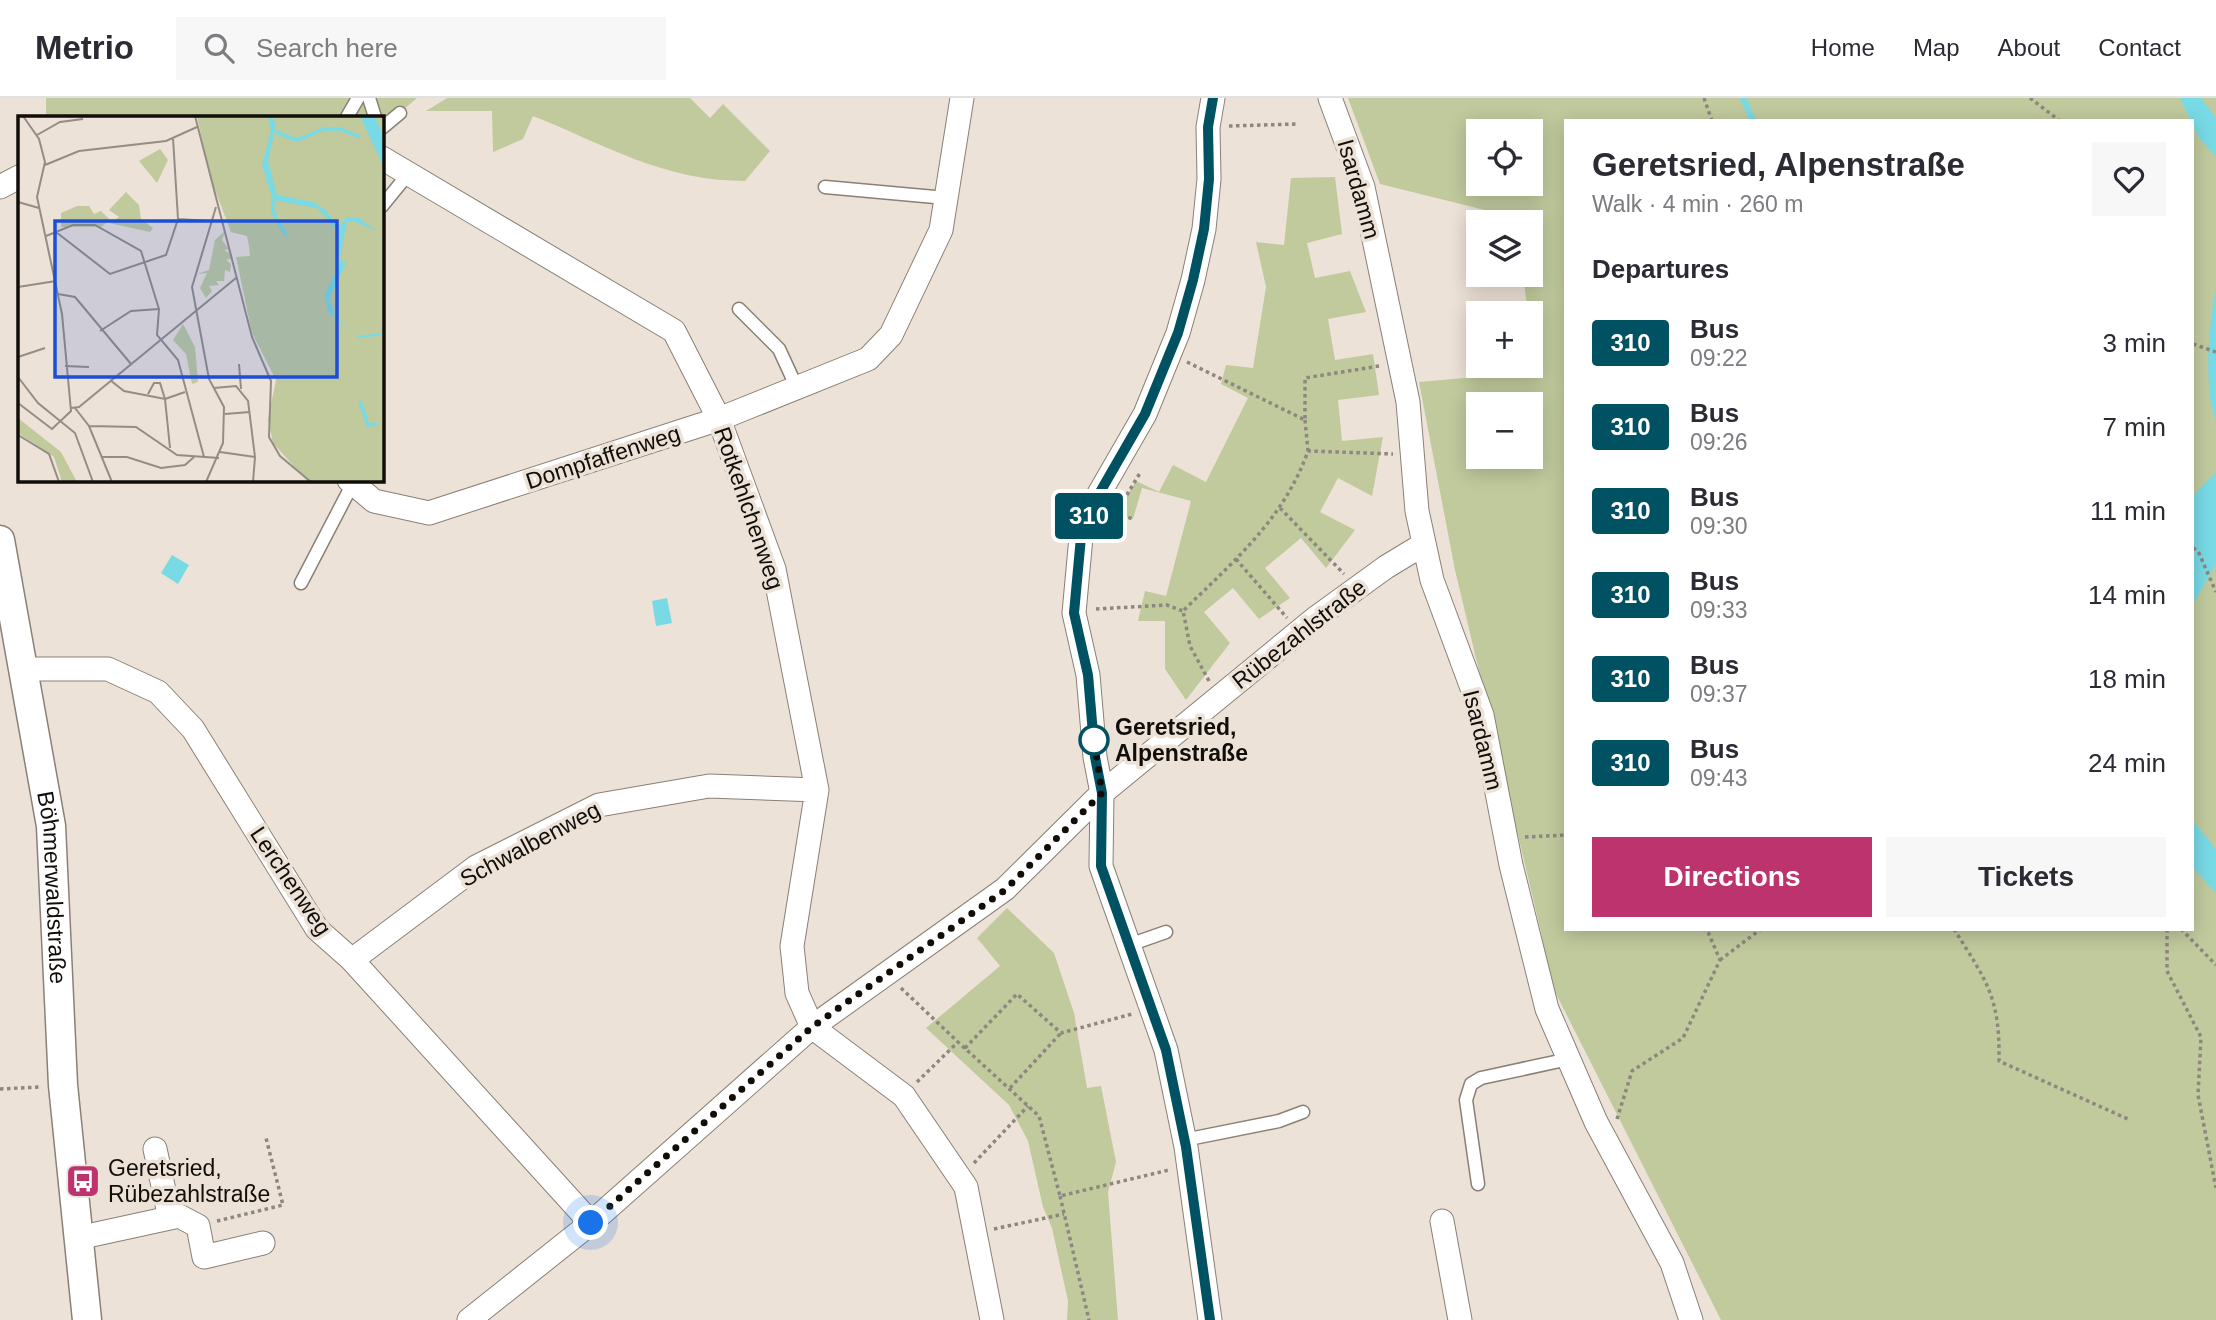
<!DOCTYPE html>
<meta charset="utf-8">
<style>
:root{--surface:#fff;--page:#f7f7f7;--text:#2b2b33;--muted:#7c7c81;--line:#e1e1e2;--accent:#bd336d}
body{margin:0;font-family:Arial,sans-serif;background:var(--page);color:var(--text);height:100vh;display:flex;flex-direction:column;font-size:26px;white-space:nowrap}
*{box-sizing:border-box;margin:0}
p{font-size:23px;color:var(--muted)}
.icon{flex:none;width:38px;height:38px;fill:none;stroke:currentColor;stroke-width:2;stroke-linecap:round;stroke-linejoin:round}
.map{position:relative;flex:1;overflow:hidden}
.panel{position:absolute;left:1564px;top:21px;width:630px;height:812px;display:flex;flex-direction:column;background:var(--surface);border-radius:0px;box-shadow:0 4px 18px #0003}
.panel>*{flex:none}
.badge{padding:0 14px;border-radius:5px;font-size:24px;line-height:46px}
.tools{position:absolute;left:1466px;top:21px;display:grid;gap:14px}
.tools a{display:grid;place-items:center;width:77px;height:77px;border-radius:0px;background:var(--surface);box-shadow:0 4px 18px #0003;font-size:35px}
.you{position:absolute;width:35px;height:35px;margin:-18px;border:5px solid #fff;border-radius:50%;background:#1a73e8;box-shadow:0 0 0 10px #1a73e833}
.map>.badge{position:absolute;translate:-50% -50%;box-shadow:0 0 0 4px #fff}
h2{padding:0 28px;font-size:26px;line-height:63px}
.round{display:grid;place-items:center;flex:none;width:74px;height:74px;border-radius:0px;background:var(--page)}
.head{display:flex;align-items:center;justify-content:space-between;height:119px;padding:0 28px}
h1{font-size:33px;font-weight:600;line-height:52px}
.button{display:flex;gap:14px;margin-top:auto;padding:14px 28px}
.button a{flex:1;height:80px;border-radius:0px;background:var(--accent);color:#fff;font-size:28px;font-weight:600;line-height:80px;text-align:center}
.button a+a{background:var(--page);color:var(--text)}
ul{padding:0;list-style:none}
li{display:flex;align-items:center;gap:21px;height:84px;padding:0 28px}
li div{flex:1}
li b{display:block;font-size:26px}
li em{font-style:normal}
li .badge{min-width:77px;font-weight:700;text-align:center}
header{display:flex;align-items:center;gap:42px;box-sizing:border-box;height:98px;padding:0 35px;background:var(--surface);border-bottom:2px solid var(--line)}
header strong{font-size:33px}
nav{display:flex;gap:38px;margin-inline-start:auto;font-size:24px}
.search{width:490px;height:63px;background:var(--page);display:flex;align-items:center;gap:18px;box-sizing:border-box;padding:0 24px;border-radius:0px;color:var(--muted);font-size:26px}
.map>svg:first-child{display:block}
.green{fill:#c0ca9d;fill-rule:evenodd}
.water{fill:#78dae5}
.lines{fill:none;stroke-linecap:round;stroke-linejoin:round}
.stream{stroke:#78dae5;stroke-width:6}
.service-casing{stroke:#898076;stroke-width:15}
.minor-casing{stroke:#898076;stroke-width:25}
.tertiary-casing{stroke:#898076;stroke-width:31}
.path{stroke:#8e877f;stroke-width:3.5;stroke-dasharray:3.5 3.5;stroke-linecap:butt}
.service{stroke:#fff;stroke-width:12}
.minor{stroke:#fff;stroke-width:23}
.tertiary{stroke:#fff;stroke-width:28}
.line-casing{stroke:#fff;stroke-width:16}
.line{stroke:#005262;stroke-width:10}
.walk{stroke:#110e0a;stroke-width:7;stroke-dasharray:0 12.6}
.stop-dot{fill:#fff;stroke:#005262;stroke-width:3.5}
.labels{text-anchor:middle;stroke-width:7;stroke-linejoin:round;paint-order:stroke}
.street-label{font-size:23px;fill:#110e0a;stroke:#ede2d7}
.stop-label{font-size:23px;font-weight:bold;fill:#110e0a;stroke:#ede2d7;text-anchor:start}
.poi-label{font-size:23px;fill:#110e0a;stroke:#ede2d7;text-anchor:start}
.inset-river{fill:none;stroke:#78dae5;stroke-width:3.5}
.inset-road{fill:none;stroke:#958d85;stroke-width:2}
.view{fill:#1d4ed8;fill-opacity:0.15;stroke:#1d4ed8;stroke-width:3.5}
.inset-edge{fill:none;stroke:#110e0a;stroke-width:3.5}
</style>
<header>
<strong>Metrio</strong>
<div class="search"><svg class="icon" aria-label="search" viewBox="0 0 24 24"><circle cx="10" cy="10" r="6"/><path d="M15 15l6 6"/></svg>Search here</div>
<nav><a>Home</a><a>Map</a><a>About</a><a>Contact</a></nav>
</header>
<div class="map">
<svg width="2216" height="1222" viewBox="0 0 2216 1222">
<rect width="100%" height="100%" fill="#ede2d7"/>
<path class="green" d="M46,0H417L382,30V19H46Z
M447,0H690L710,20L723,6L770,53L745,83C663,83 606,47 533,18L523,41L493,54L492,13H426Z
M1348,0H2216V1222H1721L1547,878L1542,838L1455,472L1419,284L1532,274L1531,215H1528L1523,177H1531V124H1508L1505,117L1380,86ZM1566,23H2193V831H1566ZM1479,33H1531V86H1479ZM1479,306H1531V359H1479Z
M1335,79L1342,136L1307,145L1315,180L1350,173L1366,214L1328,221L1335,262L1373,256L1379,297L1338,302L1342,343L1383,339L1372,398L1338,380L1320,414L1355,432L1326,470L1301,440L1265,470L1290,500L1259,521L1233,490L1204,514L1230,545L1186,602L1165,571V523H1138L1145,493L1166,498L1191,403L1142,390L1133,421L1116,415L1136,383L1159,394L1173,367L1206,384L1248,300L1221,286L1226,267L1253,270L1266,189L1256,144L1284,147L1291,80Z
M1007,810L1054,855L1074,915L1087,990L1101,988L1116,1064L1108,1094L1118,1222H1067L1068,1203L1052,1130L1043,1109L1028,1043L1009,1007L926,930L1000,868L977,840Z"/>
<path class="water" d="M2180,0H2201L2216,20V59L2199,40Z
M2216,191V322C2203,293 2209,223 2216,191Z
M2216,374V466L2193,506V398Z
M172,457L189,467L178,486L161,475Z
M667,500L672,525L656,528L652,503Z
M2193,723L2216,751V795L2193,770Z"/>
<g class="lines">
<path class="stream" d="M1743,0L1753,23"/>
<g class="service-casing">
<path id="service" d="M369,0L375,19
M347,19L358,0
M382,30L400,15
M825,89L946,100
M382,108L409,75
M739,211L779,251L797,290
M301,485L353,385
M1129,847L1166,834
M1184,1042L1279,1023L1303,1014
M1478,1086L1466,1002L1471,986L1481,980L1569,961"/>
</g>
<g class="minor-casing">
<path id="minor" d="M1330,0L1363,89L1408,304L1417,413L1432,482L1482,617L1511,767L1547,911L1596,1024L1672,1165L1691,1222
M382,60L674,233L719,321L774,471L817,692L792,848L797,895L812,929L904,998L966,1089L992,1222
M0,89L19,79
M349,382L374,403L429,415L719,321L868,261L891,237L941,132L962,0
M23,571H108L158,594L193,631L317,831L352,862L591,1125
M352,862L476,769L599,707L709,688L817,692
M155,1051L170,1120
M1442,1123L1460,1222
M78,1140L179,1118L198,1128L204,1159L263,1145
M469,1222L591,1125L812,929L1005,791L1102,695L1317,519L1386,469L1424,446
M1210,1222L1186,1049L1166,952L1101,768L1102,695L1095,659L1088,577L1074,515L1081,439L1092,408L1145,316L1178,235L1193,182L1204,131L1209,81L1208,29L1213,0"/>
</g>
<g class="tertiary-casing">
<g id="tertiary">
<path id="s1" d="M0,442L51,728L63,987L87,1222"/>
</g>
</g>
<path class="path" d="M1704,0L1712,23
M2030,0L2060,23
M1229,28L1297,26
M2193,246L2216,254
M1187,264L1305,322V280L1379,268
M1305,322L1308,353
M1280,410L1344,476
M1115,415L1133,421
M1116,415L1140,375
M2193,450L2198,453L2216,494
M1236,461L1287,520
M1096,511L1167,507L1183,513
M1209,583L1190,548L1183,513C1234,463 1284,421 1308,353L1393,356
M1525,739L1566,737
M1954,831C1987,884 2000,899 1999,963L2130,1022
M2167,831V873L2201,939L2198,997L2216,1090
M2181,831L2216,867
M1720,862L1761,831
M901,890L958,944
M965,950L1017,896L1061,935L1132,916
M917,984L958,944L1039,1018L1060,1098L1169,1072
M1010,990L1061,935
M0,991L40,989
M1617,1021L1632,973L1683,940L1720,862L1708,834L1704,831
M974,1065L1028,1008
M1060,1098L1089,1222
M217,1123L283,1107L266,1040
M994,1131L1064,1116"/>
<use href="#service" class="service"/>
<use href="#minor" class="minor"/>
<use href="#tertiary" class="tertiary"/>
</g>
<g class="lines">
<g class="line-casing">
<path id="line" d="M1210,1222L1186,1049L1166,952L1101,768L1102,695L1095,659L1088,577L1074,515L1081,439L1092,408L1145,316L1178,235L1193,182L1204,131L1209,81L1208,29L1213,0"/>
</g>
<use href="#line" class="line"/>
<path class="walk" d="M591,1125L812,929L1005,792L1102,695L1093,635L1094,642"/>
</g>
<defs>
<g id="bus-square" transform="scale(1.75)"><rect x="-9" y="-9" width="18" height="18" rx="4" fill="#bd336d" stroke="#ede2d7"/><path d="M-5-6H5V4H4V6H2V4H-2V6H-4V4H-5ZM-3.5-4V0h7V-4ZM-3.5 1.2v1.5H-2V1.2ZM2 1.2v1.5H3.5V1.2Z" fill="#fff"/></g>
</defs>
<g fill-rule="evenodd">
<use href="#bus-square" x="83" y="1083"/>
</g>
<circle class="stop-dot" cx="1094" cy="642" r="14"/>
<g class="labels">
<g class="street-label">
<text transform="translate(1359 91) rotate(74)" y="8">Isardamm</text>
<text transform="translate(603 359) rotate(-18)" y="8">Dompfaffenweg</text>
<text transform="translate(749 410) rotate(71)" y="8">Rotkehlchenweg</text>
<text transform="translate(1299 536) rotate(-38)" y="8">Rübezahlstraße</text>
<text transform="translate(1483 642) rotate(76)" y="8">Isardamm</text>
<text transform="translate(530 746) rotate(-28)" y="8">Schwalbenweg</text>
<text transform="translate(291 783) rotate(56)" y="8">Lerchenweg</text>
<text dy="8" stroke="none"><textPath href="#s1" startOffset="352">Böhmerwaldstraße</textPath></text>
</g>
<g class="stop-label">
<text x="1115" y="637">Geretsried,<tspan x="1115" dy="26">Alpenstraße</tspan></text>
</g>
<g class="poi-label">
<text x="108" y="1078">Geretsried,<tspan x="108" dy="26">Rübezahlstraße</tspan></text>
</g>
</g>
<g transform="translate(18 18)">
<rect width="366" height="366" fill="#ede2d7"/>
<path d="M179,0H366V366H290L255,327L250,303L258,264L234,217L218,141L232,140L231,130L229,120L213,116L192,61ZM142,33L150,44L139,67L121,45ZM108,76L121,89L123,103L135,112L132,116L91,107L101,101L91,94ZM59,90H71L76,98L83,95L92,104L83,111H43V97ZM207,115L204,124L211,133L206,134L212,138L213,143L208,144L213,148L212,156L207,154L206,165H198L201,169L191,170L194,175L188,182L182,172L189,157L179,158L191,154L197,124ZM165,208L177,231L180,266L174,268L168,238L155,224ZM0,302L43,336L59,366H44L36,341L0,317Z" fill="#c0ca9d"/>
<path d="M250,0H254L258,9L250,45L259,79L295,86L306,93L321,111L329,101L341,102L358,115L336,105L329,106L322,141L324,147L329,146L311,182L317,199L338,220L366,217V219L341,222L310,195L307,178L320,152L321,116L299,92L255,84L244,49L253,15ZM342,0H357L366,22V52Z" fill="#78dae5"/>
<path class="inset-river" d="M258,16L279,24L306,13H322L342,21M255,84V96L268,120M342,285L350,309L359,308"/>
<path class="inset-road" d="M177,0L234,221L253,265L251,321L262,340L293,366M19,19L42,6L65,3M27,49L61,35L148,25L179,11M0,86L21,92M160,103L192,105M38,116L92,158L148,139L160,103L155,22M28,120L55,109H77L123,135L141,193L139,219L160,244L186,341M0,171L38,165M40,178L57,181L113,248M82,215L113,195L141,193M0,241L27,232M221,248L223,273M47,250L71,251M0,261L20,287L57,317L75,366M92,264L106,275L147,283L142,267H136L130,278M196,272L218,270L230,285L237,341L235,366M0,287L34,313L53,295L44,198L19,81L27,46L21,23L5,0M53,292L61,291L218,162M57,292L71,310L94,366M207,298L232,296M71,310L118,311L159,339L201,342M0,319L31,338L41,366M152,332L147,283L167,276M202,336L237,341M84,341H109L143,352L167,349L176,341M188,366L205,327L206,291L191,263L174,171L198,91"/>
<path class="view" d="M37,105H319V261H37Z"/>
<rect width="366" height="366" class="inset-edge"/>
</g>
</svg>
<div class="tools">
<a><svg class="icon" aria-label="locate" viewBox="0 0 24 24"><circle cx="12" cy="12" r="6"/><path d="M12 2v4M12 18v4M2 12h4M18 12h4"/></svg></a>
<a><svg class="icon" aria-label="layers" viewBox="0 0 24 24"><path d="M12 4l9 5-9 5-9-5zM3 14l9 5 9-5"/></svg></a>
<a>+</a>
<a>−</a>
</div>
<div class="you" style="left:591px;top:1125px"></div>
<b class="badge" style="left:1089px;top:418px;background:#005262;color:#fff">310</b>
<section class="panel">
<div class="head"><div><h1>Geretsried, Alpenstraße</h1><p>Walk · 4 min · 260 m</p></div><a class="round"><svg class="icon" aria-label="heart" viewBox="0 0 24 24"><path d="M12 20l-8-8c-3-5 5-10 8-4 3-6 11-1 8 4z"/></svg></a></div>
<h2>Departures</h2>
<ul>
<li><span class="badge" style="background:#005262;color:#fff">310</span><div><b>Bus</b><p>09:22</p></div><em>3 min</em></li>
<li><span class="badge" style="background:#005262;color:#fff">310</span><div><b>Bus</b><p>09:26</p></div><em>7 min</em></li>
<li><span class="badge" style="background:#005262;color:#fff">310</span><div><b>Bus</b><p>09:30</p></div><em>11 min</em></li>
<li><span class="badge" style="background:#005262;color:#fff">310</span><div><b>Bus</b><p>09:33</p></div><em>14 min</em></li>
<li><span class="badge" style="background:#005262;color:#fff">310</span><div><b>Bus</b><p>09:37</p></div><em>18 min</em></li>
<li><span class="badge" style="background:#005262;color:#fff">310</span><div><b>Bus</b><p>09:43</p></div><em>24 min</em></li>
</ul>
<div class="button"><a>Directions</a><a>Tickets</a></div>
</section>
</div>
